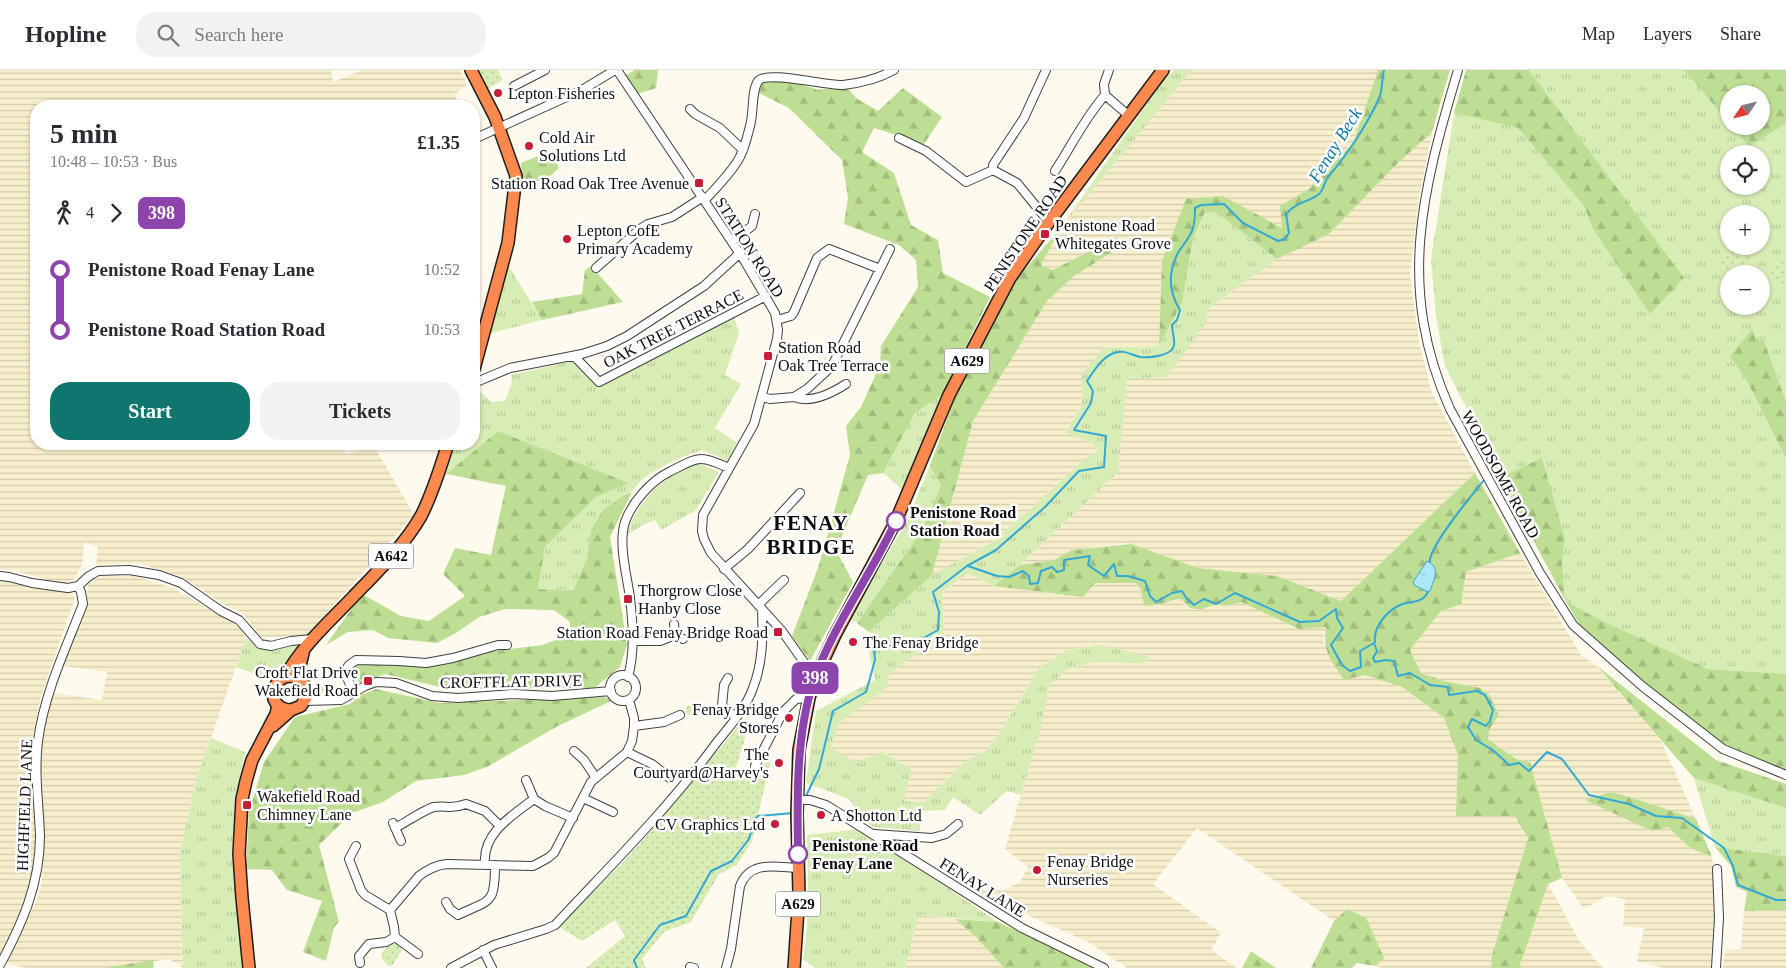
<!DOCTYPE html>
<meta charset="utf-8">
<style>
:root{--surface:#fff;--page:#f2f2f3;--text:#2b2b33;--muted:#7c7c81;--line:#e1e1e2;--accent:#0f766e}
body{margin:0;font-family:Georgia,serif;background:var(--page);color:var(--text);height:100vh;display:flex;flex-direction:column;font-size:19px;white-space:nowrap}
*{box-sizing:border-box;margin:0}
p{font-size:16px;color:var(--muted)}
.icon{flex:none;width:28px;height:28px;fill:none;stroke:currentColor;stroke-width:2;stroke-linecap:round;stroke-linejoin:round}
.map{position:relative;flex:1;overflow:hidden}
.side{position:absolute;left:30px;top:30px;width:450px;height:350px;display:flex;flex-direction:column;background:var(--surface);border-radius:20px;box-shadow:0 1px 4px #0004}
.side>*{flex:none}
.badge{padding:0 10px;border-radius:8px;font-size:18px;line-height:32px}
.needle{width:32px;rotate:235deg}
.tools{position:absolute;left:1720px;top:15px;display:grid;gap:10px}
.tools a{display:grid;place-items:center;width:50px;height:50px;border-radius:50%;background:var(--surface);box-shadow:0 1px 4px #0004;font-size:25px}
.map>.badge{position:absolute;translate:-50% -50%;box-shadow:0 0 0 2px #fff}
.legs{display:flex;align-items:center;gap:8px;height:55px;padding:0 20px;font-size:16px}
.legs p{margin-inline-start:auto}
.overview{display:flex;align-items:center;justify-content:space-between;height:85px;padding:0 20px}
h1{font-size:28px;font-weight:700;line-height:38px}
.primary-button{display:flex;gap:10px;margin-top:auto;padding:10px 20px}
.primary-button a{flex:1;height:58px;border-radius:20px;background:var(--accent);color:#fff;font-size:20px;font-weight:700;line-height:58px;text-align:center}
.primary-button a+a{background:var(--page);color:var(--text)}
ul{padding:0 20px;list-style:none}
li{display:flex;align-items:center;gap:18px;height:60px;font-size:19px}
li i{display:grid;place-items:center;width:8px;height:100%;margin:0 6px;background:currentColor}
li i::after{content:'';width:12px;height:12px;margin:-6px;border:4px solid;border-radius:50%;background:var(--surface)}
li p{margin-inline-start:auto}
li:first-child i{background:linear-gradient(#0000 50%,currentColor 0)}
li:last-child i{background:linear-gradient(currentColor 50%,#0000 0)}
header{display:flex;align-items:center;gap:30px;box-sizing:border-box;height:70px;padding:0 25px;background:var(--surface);border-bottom:1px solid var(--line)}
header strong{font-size:24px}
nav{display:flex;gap:28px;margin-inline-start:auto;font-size:18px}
.search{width:350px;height:45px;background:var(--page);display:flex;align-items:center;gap:12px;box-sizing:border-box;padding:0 18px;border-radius:20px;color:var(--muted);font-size:19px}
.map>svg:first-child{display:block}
.farmland{fill:url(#farmland-rules)}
.grass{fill:url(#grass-tufts);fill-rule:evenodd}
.forest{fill:url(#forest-firs)}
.park{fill:url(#park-dots)}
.water{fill:url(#water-ripples);stroke:#31a8d5}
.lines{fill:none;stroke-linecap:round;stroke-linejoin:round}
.stream{stroke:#31a8d5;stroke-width:2}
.minor-casing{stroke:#404040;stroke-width:10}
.highway-casing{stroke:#1e1e1e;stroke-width:14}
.minor{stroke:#fff;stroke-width:8}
.highway{stroke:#fd894e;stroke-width:11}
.line-1-casing{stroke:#fff;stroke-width:11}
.line-1{stroke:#8e44ad;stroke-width:8}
.poi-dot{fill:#c61d39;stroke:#fff;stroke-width:2}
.stop-1-dot{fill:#fff;stroke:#8e44ad;stroke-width:2.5}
.labels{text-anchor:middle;stroke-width:5;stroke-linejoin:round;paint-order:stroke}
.shield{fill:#fff;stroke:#565656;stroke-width:1}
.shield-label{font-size:15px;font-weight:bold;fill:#0d0d0d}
.poi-label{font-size:16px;fill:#0d0d0d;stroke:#fff;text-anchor:start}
.street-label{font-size:16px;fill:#0d0d0d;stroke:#fff}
.stop-label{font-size:16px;font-weight:bold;fill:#0d0d0d;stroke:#fff;text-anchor:start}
.water-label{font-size:18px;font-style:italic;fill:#0f77a7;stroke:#fff}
.district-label{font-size:21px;font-weight:bold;letter-spacing:1px;fill:#0d0d0d;stroke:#fff}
</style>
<header>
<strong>Hopline</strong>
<div class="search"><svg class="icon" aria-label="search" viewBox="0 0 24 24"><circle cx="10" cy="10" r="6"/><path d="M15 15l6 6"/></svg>Search here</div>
<nav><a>Map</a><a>Layers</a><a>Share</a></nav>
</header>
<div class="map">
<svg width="1786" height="898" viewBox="0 0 1786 898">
<defs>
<pattern id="farmland-rules" width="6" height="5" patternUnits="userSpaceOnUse" patternTransform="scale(1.25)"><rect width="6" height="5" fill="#f7eecc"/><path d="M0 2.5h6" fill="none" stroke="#d3cbae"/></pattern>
<pattern id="grass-tufts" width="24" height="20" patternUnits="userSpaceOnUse" patternTransform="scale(1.25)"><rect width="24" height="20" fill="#d8ecb5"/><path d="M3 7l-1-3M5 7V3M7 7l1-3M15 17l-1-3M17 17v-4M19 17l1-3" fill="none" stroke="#b8c99a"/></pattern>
<pattern id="forest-firs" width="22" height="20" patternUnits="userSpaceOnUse" patternTransform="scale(1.25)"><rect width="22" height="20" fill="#bede93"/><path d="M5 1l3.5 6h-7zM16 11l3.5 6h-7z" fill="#a2bd7e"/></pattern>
<pattern id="park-dots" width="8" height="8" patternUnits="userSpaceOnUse" patternTransform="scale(1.25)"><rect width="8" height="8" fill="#d8ecb5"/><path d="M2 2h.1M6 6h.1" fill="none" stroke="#b8c99a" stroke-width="1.8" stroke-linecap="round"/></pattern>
<pattern id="water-ripples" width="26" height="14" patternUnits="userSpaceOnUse" patternTransform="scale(1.25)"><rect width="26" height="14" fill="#afe7fa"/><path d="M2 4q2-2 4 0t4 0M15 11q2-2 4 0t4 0" fill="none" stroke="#95c5d5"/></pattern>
</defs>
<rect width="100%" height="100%" fill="#fff9ee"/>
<path class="farmland" d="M0,0H331L333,12L362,0H459L468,14L455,24L459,36H36V374H336L347,384L374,376L414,445L307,565L262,568L242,542L221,533L181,506L137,493L96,495L98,477L84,472L82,494L75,509L62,514L12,500L0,499Z
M1192,0H1378L1353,73L1308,120L1282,158L1223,126L1162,191L1159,276L1103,278L1082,304V335L1065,362L1093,373L1098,380L1087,387L1039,431L992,472L932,505L973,351L1047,231L1074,206L1120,177L1117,168L1053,200L1041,195L1060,159Z
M1432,62L1419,127L1410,204L1419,272L1432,323L1475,403L1341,531L1277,506L1198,498L1127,473L1072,480L1054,490L1020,495L1118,402L1127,309L1206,240L1277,189L1329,164L1398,93Z
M1520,483L1581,585L1594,594L1660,669L1696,749L1633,728L1611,722L1586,730L1668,757L1690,778L1712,787L1714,800L1715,873L1711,898H1663L1637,891L1644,858L1623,856L1625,829L1606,826L1584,839L1562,808L1530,692L1516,689L1488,669L1490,658L1499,645L1479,618L1444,611L1421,603L1410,580L1440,542L1461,534L1466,502Z
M968,503L994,516L1083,527L1095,513H1136L1154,537L1171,530L1181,529L1187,538L1200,540L1212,532L1227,536L1241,532L1299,559L1326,557L1323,572L1365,605L1402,617L1444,648L1458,685L1456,746H1516L1528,768L1492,885L1491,898H1382L1376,896L1383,888L1347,839L1334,851L1197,758L1153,814L1221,863L1211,880L1237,898H1127L1088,872L972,820L1007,819L1020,812L1028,797L1005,779L1041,657L1049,616L1066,600L1092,592L1143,593L1149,588L1103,575L1067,580L1038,599L1000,662L987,680L966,691L924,732L903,731L911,699L884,682L856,692L831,678L839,653L887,618L889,604L944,563L942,523Z
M106,506H134L173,518L239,557L246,568L196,710L180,783L183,898L170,889L103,898H26L6,893L37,829L42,812L44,771L41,680L45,654L53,623L102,630L107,602L63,596L86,532L88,515L94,508Z
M7,510L36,518L70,522L75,528L40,629L32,672L36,761L35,790L30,816L23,842L0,888V511Z
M1548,814L1580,872L1603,898H1519Z
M1786,840V898H1723L1725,880L1741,879L1744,841Z
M919,845L955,849L976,867L1004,898H905Z"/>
<path class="grass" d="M1174,0H1192L1060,159L1163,11Z
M1529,0H1684L1729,53V56H1731L1749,77L1786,53V332L1764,271H1757L1752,260L1730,286L1747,311L1786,389V604L1708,599L1594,547L1565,530L1562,493L1565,468L1542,389L1500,408L1487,378L1445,296L1436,247L1431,189L1454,43L1518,58L1584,136L1592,157L1683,208ZM1729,84H1761V116H1729ZM1729,144H1761V176H1729ZM1729,204H1761V236H1729Z
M1205,142L1217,143L1277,189L1206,240L1207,251L1167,307L1127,309L1118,402L1020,495L994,516L968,503L942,522L944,563L889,604L887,618L839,653L831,678L856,692L883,682L911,699L904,731L924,732L966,691L987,680L1000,662L1038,599L1067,580L1102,575L1150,587L1144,593L1092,592L1066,600L1049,616L1041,657L1021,725L1007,721L980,745L953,727L945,740L920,741V761L874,757L863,751L849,729L806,713L816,641L875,610L868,578L879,565L869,562L932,505L992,472L1039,431L1087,387L1098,380L1092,373L1065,363L1082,335V304L1103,278L1159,276L1182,233L1193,168Z
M507,193L542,250L488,264Z
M734,247L739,263L725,305L741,314L715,358L737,373L728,391L702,380C681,387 663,395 645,407C637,413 635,421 625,425L591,460L587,488L573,521L538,519L545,477L596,427L629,413L498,361L446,404L456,374H474V322L475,317L491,332L505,331L512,313L511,305L573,291L598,317Z
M942,325L903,420L883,403L915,343Z
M700,394L719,402L695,441L661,460L655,450L643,455L627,465C633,441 652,417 674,405C682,400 692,397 700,394Z
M930,396L941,415L922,460L857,553L849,548L906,453Z
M246,568C268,584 273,580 298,574L277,605L264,600L261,606L236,597Z
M311,616L344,619L345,621C332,627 321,623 311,616Z
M211,668L245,682L235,730L232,787L243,898H183L180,783L196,710Z
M1694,708L1786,738V786L1715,777Z
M860,759L998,852L919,845L905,898H815L803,889C810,849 808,806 807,765Z"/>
<path class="forest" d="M635,0H658L656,18L637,24L625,6Z
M1378,0H1450L1432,62L1398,93L1329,164L1277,189L1217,143L1205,142L1193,168L1182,233L1159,276L1162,191L1186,129L1223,126L1282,158L1280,136L1309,119L1353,73Z
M1466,0H1529L1684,208L1650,244L1592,157L1584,136L1518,58L1454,43Z
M1684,0H1786V53L1749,77L1731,56H1761V24H1729V53Z
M768,11L797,13L818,20L846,16L856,28L878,41L903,18L942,47L924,74L874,58L862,82L894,103L911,155L938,170L943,203L990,227L942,325L915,343L883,403L868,405L836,480L853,512L810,591L792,566L819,495L850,385L846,356L861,337L880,295L881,276L918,217L916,190L899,175L844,154L848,128L842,90L789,38L759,23L762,13Z
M550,81L559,98L545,111H522L521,93Z
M1060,159L1041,195L1053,200L1117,167L1120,177L1074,206L1047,231L973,351L932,505L869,562L857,553L922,460L941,415L930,396L955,327L1019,206Z
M591,196L623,232L542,250L532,232L582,224L585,200Z
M1752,259L1757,271H1764L1786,332V389L1747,311L1730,286Z
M498,361L629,413L596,427L545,477L538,519L573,521L587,488L591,460L603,440L625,425L632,422L610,467L627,575L620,597L594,618L449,619L385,604L360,613L354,605L353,596L358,595L395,594L423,597L494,581L542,575L570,565V552L554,540L505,539L479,547L456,563L437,573L388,568L373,560L348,562L326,575L362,524L401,546L429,551L465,526L443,504L455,478L491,485L506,416L446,404Z
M1542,388L1565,468L1562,493L1565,530L1594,547L1708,599L1786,604V702L1722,678L1593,578L1565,530L1500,408Z
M1475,403L1520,483L1466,502L1461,534L1440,542L1410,580L1421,603L1444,611L1480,618L1489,625L1499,645L1490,658L1488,669L1516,689L1530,692L1562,808L1548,814L1519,898H1491L1492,885L1528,768L1515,746H1456L1458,685L1444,648L1402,617L1365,605L1344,610C1331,590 1322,582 1326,557L1299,559L1241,532L1227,536L1216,534L1200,540L1190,538L1181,529C1166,530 1158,538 1144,535L1141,520L1136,513H1095L1083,527L994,516L1020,495L1054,490L1072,480L1131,474L1198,498L1277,506L1341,531Z
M1596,595L1716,690L1786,714V738L1694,708Z
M376,619L440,633L604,627L613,630L556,657L487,697L464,705L416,711L383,732L352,743L319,775L339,852L334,857L326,891L303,882L322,831L287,820L272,800L246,799L249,742L264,692L295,647L350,634L361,625Z
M1611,722L1633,728L1696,749L1712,787L1690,778L1668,757L1652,761L1585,730Z
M1715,777L1786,786V840L1744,841L1747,822L1736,817L1731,796Z
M1347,839L1366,848L1384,888L1376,896L1357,893L1352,898H1311L1334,851Z
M955,849L998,852L1094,898H1004L976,867Z
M1251,881L1276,898H1242Z
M154,890L153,898H103Z"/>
<path class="park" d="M476,0H498L503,10L487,19Z
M1733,176H1748L1754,185C1750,194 1740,208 1729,203C1725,201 1720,195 1716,191Z
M1779,187L1786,194V220L1779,212L1777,213L1767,202Z
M691,634L695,635L696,634L698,637L696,645L692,646L688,645L685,642L687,637Z
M745,648L749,655L735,701H751L771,690L752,771L737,795L719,804L691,852L664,862L642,889L646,898H586L625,866L615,850L582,871L559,857L633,782Z
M394,873L400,876L402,880L392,896H388L381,887C383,880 387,876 394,873Z"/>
<path class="water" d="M1427,491C1441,497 1434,509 1430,521L1428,522L1414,515L1413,512Z"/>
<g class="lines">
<path class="stream" d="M1430,492C1428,477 1473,424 1484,410
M968,496L997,506L1009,507L1023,501L1029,506L1030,514L1038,513L1041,501L1052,497L1057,502L1064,500V490L1090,486L1088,495L1104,506L1114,494L1117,506H1128L1145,511L1150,526L1156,532L1172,523L1182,521L1187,529L1194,535L1204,529L1216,534L1235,523L1300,552L1319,551L1336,539L1337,548L1343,558L1331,575L1342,595L1350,601L1361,597L1360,581L1374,573L1377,581L1373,588L1375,592L1386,590L1394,591L1398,606L1410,603L1430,615L1448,617L1449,625L1477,621L1485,625L1493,640L1490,651L1486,656L1472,649L1468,657L1476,670L1494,681L1509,695L1519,693L1529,701L1547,682L1562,689L1589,725L1629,734L1656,746L1682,748L1724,778L1733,796L1738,815L1776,830H1786
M1375,572C1373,557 1387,541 1400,535C1410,530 1421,535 1428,522
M806,726L819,699L833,641L866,622L875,590L874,577L911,575L938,560L939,542L933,522L967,496L996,480L1045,437L1079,401L1104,397L1106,366L1074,360L1091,333L1093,321L1087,311C1094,301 1102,287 1114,283C1124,279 1131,285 1140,287C1149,288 1173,286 1174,275C1175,269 1172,261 1172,255L1177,250L1180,240C1168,221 1168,201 1179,181C1184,174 1191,166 1193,158C1195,151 1195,144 1195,138L1201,135L1224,134L1243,153L1278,171L1285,169L1289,163L1286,144C1299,130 1308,133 1319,124C1324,120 1324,112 1328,107C1347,85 1368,54 1380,26C1382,20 1382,8 1384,0
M637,898L634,890L660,855L686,846L711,801L732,791L749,769L755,749L758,746L793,743"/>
<g class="minor-casing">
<path id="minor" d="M617,0L744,190L775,243L778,260L777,269L754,354L703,445L702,461L704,469L711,483L782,561L815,608
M1046,0L1024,48L993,95V100L1017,113L1049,152
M1109,0L1104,14L1105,25L1128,45
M1458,0C1422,121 1396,218 1450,339L1540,503L1573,555L1642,616L1723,679L1786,705
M514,16L545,0
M690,39L695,44L720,58L743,80
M899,68L926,81L966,112L993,100
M474,69L582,20L615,0
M1055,101C1072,75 1084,49 1105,25
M705,130C716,118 728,106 737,92C744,82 747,68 750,56C754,43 751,22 758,11C767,0 826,16 843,15C861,13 878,9 894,0
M732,171L752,156L755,144
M596,198L640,159L648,154L672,147L703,127
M777,250L791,246L794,242L817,188L829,179L880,199
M574,286L599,312L766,226
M474,313L510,298L582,284L607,276L627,266L704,216L740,183
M762,327L770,329L794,327L807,319L832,296L890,179
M794,327C811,334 832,323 846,314
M724,499L748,479L800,423
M0,506L9,507L32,513L68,518L78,516L89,506L98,501L129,500L159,505L181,513L221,541L239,550L260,574L271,576L291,571L312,569
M758,535L784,510
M674,554L675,565
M633,571H660L675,565L683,569
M610 618a13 13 0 1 1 26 0a13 13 0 1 1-26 0Z
M628,607C635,581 633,554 630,528C627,505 618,474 625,452C632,432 651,411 669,402C699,387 698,384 729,398
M728,608L724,615L722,636L736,647
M355,621C348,613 345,606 348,596L356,590L399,591L426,593L453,588L498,575H507
M305,631L341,630L365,616L376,612L396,613L432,626L458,628L513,624L552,626L611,621
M634,656L664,652L680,645
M574,681L584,690L596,708
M627,682L652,694L671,709
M755,696L783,642L796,629L809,628
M526,710L534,729
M583,728L613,742
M798,730H810L826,735L1022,858L1104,898
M393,753L401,771
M395,758C405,753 425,739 434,737C447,735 450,740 466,734L485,741L500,756
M874,764L932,768L946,764L958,754
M356,776L349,789L361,820L365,825L390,840
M485,794C482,763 513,745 534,729L545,736L573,748
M446,832L450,839L458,845C490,829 495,836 495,795
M395,867L418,884
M483,880L492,898
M360,893L359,886L369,874L386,872L395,867L394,857L390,840L419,806C428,799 436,795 447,794L533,796L548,788L554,783L591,712L627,682L632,671L634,656V648L629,630
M0,895C22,854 40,814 40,766C39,734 34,703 38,671C44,624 66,578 83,534L81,522L78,516
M690,897L694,898
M451,898L494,875L546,859L555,855C611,795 669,738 717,672C730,656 746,638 753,618C763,593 763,566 762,539
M726,898L731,879L740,816C750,790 775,797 798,798
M1716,898L1719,848L1717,799"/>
</g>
<g class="highway-casing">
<path id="highway" d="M471,0L495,47L516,106L508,173L474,299
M285,607C302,576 328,553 352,528C376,503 404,476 421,446C433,423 440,398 448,374
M297,608L304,579
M273,656L291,640L301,636L307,626C307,619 305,613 299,609C276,595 259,638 291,640
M249,898L242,828L239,784L242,729L246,711L252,690L276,644L278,635
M794,898L799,824L797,744L799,680L809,628L815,608L835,565L895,453L949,325L1010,208L1049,152L1163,0"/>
</g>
<use href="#minor" class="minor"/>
<use href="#highway" class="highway"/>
</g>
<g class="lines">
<g class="line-1-casing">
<path id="line-1" d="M798,784C797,727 796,663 814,610C834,554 871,505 896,451"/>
</g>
<use href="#line-1" class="line-1"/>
</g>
<g class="poi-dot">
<circle cx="498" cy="23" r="5"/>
<circle cx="529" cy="76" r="5"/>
<rect x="694" y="108" width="10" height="10" rx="2.5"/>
<rect x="1040" y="159" width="10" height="10" rx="2.5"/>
<circle cx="567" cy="169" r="5"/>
<rect x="763" y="281" width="10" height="10" rx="2.5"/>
<rect x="623" y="524" width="10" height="10" rx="2.5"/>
<rect x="773" y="557" width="10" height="10" rx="2.5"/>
<circle cx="853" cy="572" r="5"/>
<rect x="363" y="606" width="10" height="10" rx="2.5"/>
<circle cx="789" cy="648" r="5"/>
<circle cx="779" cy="693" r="5"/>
<rect x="242" y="730" width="10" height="10" rx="2.5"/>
<circle cx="821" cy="745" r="5"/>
<circle cx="775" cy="754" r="5"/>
<circle cx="1037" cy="800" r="5"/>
</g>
<g class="stop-1-dot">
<circle cx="896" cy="451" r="9"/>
<circle cx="798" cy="784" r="9"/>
</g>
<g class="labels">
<g class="shield">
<rect x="944.5" y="278.5" width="45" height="25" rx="4"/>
<rect x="368.5" y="473.5" width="45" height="25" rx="4"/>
<rect x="775.5" y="821.5" width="45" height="25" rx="4"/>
</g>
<g class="shield-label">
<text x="967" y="296">A629</text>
<text x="391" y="491">A642</text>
<text x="798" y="839">A629</text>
</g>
<g class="poi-label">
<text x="508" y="29">Lepton Fisheries</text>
<text x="539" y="73">Cold Air<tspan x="539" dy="18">Solutions Ltd</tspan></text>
<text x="689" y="119" text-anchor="end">Station Road Oak Tree Avenue</text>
<text x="1055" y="161">Penistone Road<tspan x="1055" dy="18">Whitegates Grove</tspan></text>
<text x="577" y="166">Lepton CofE<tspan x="577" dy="18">Primary Academy</tspan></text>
<text x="778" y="283">Station Road<tspan x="778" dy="18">Oak Tree Terrace</tspan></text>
<text x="638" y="526">Thorgrow Close<tspan x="638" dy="18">Hanby Close</tspan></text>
<text x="768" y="568" text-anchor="end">Station Road Fenay Bridge Road</text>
<text x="863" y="578">The Fenay Bridge</text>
<text x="358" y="608" text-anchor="end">Croft Flat Drive<tspan x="358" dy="18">Wakefield Road</tspan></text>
<text x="779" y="645" text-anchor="end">Fenay Bridge<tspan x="779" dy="18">Stores</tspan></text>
<text x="769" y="690" text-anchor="end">The<tspan x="769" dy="18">Courtyard@Harvey's</tspan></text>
<text x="257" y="732">Wakefield Road<tspan x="257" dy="18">Chimney Lane</tspan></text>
<text x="831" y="751">A Shotton Ltd</text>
<text x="765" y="760" text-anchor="end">CV Graphics Ltd</text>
<text x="1047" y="797">Fenay Bridge<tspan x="1047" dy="18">Nurseries</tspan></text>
</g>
<g class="street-label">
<text transform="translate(1025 163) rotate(-56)" y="6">PENISTONE ROAD</text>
<text transform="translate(750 177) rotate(58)" y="6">STATION ROAD</text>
<text transform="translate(673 258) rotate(-27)" y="6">OAK TREE TERRACE</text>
<text transform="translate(1501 404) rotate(61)" y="6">WOODSOME ROAD</text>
<text transform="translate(511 611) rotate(-1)" y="6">CROFTFLAT DRIVE</text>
<text transform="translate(24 735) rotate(-88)" y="6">HIGHFIELD LANE</text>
<text transform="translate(983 817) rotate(32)" y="6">FENAY LANE</text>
</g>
<g class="stop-label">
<text x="910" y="448">Penistone Road<tspan x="910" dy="18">Station Road</tspan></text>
<text x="812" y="781">Penistone Road<tspan x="812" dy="18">Fenay Lane</tspan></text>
</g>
<g class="water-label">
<text transform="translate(1335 75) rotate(-58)" y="6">Fenay Beck</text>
</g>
<g class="district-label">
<text x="811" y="460">FENAY<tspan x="811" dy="24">BRIDGE</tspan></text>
</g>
</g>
</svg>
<div class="tools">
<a><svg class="needle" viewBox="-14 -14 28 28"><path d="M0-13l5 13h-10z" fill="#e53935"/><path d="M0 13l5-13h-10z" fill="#7c7c81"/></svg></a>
<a><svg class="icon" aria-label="locate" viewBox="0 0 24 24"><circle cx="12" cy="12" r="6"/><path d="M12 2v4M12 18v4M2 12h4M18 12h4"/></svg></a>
<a>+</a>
<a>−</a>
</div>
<b class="badge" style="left:815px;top:608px;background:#8e44ad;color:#fff">398</b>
<section class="side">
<div class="overview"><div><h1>5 min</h1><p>10:48 – 10:53 · Bus</p></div><b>£1.35</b></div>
<div class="legs"><svg class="icon" aria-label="walk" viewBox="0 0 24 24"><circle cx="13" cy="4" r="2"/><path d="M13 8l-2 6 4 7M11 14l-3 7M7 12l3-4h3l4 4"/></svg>4<svg class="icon" aria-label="forward" viewBox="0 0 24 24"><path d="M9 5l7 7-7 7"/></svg><b class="badge" style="background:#8e44ad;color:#fff">398</b></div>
<ul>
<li><i style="color:#8e44ad"></i><b>Penistone Road Fenay Lane</b><p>10:52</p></li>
<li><i style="color:#8e44ad"></i><b>Penistone Road Station Road</b><p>10:53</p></li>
</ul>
<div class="primary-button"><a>Start</a><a>Tickets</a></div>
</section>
</div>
